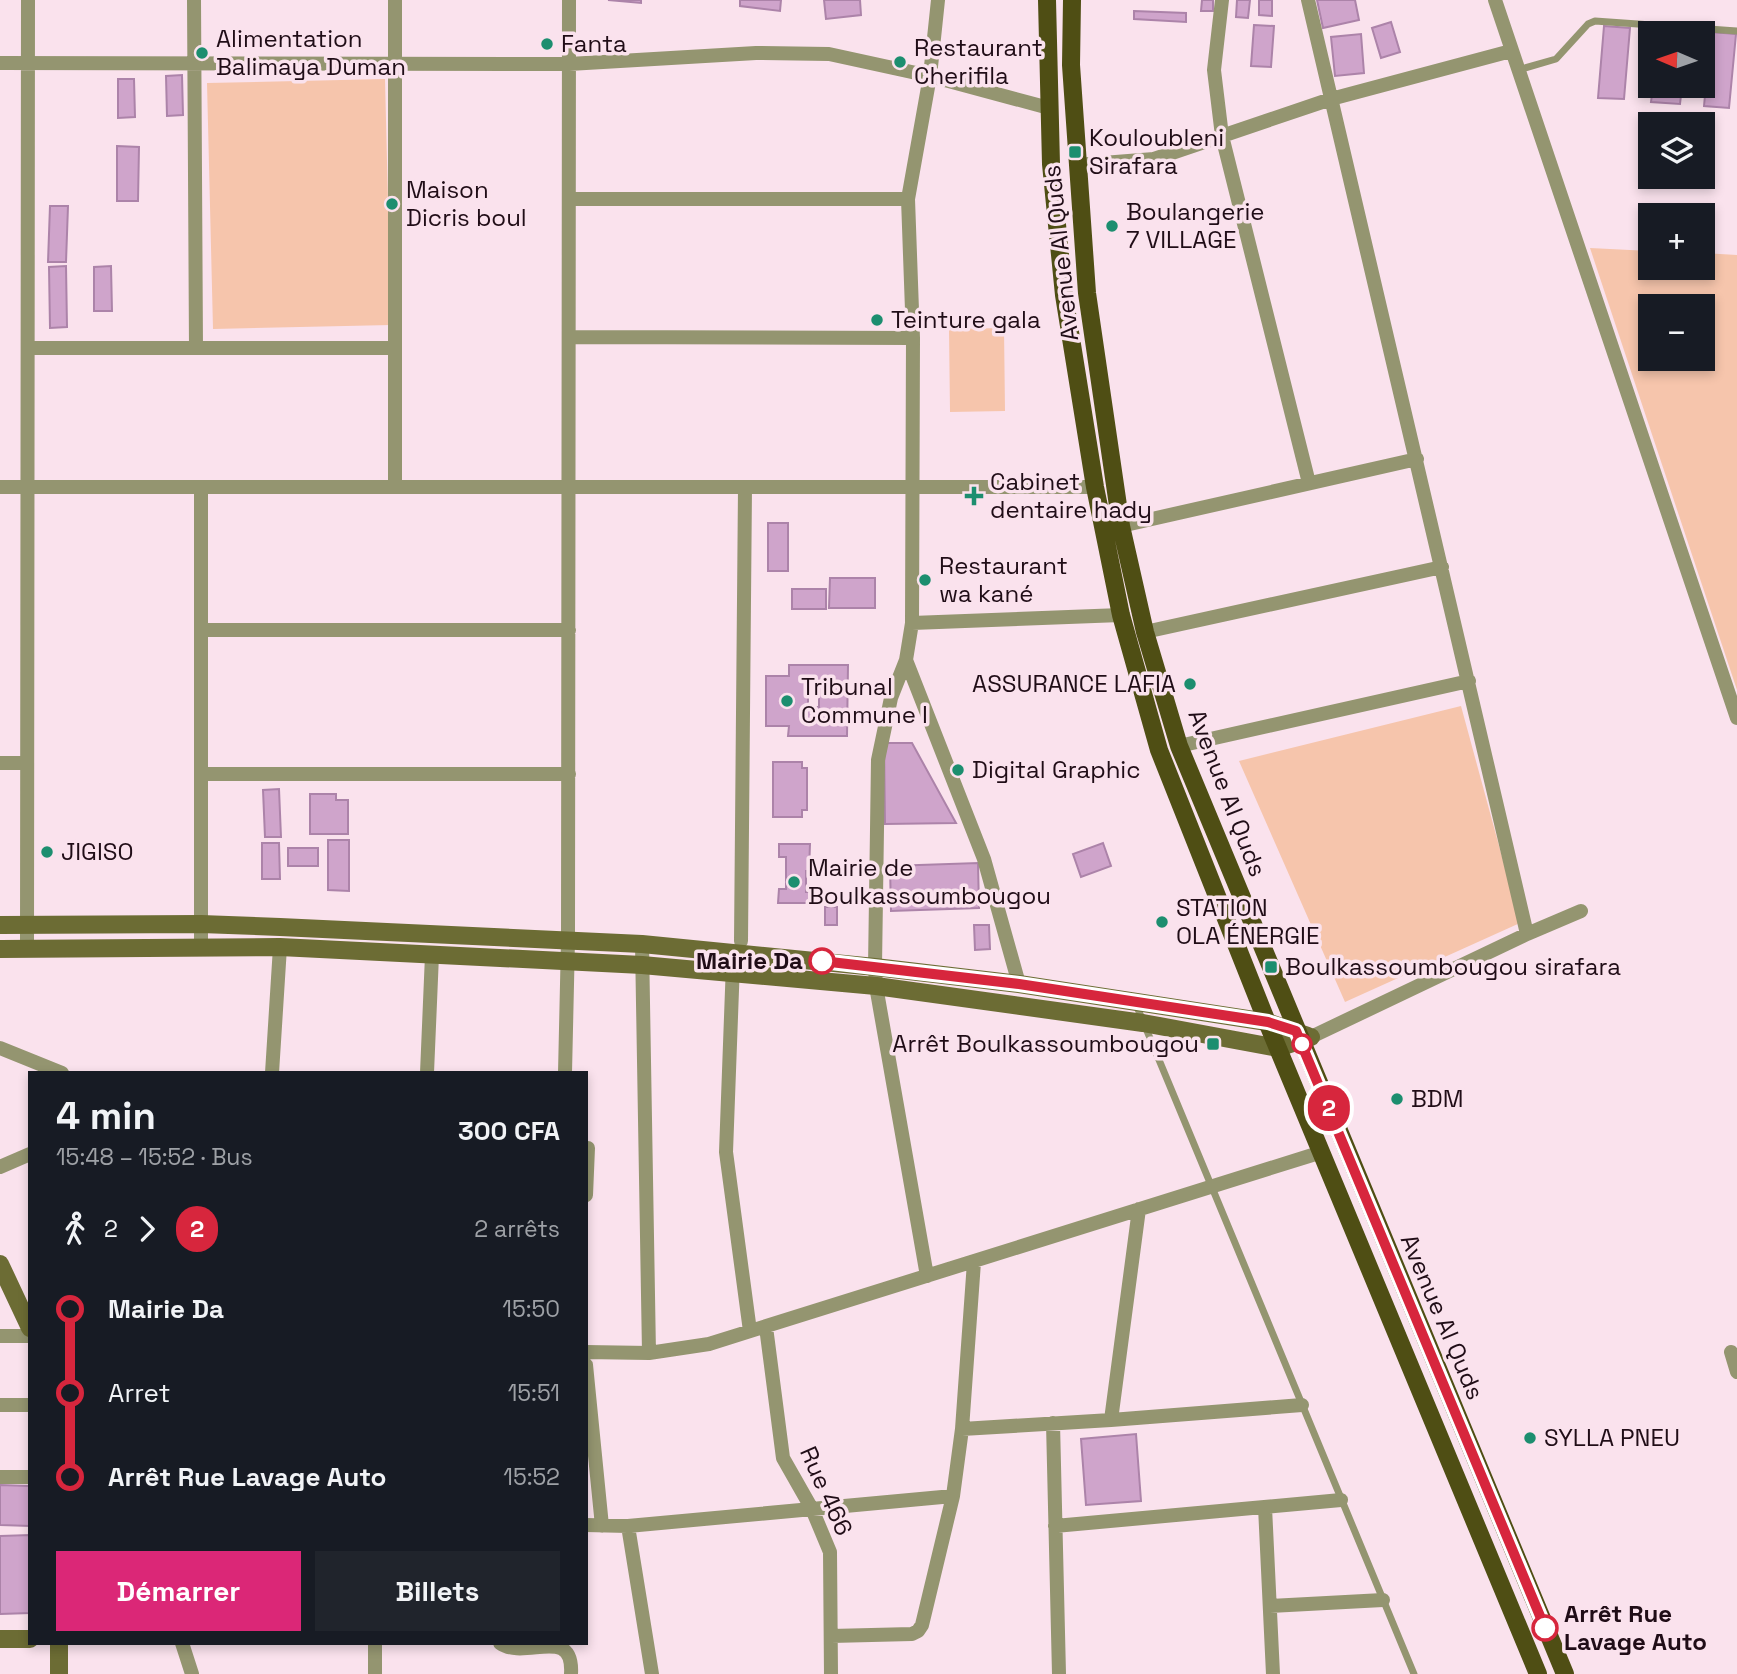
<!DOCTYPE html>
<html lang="fr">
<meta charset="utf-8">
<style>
:root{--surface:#171b24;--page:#20242c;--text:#f1f3f6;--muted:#9ea1a6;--accent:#db2777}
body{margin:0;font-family:"Space Grotesk",sans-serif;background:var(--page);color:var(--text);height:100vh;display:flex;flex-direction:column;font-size:26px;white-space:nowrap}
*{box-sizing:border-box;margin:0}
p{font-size:23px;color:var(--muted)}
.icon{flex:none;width:38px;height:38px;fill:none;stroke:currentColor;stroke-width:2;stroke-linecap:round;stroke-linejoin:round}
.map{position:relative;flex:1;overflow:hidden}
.drawer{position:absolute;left:28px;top:1071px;width:560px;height:574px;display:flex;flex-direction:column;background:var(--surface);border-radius:0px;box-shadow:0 4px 10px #0003}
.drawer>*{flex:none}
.badge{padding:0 14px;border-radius:23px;font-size:24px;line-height:46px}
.needle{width:46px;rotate:272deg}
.tools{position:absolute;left:1638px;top:21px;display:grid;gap:14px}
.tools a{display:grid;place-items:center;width:77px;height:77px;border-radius:0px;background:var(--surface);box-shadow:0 4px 10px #0003;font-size:35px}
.map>.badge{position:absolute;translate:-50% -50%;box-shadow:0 0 0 4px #fff}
.legs{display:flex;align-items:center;gap:10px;height:77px;padding:0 28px;font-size:23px}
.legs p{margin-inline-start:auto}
.overview{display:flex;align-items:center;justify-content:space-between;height:119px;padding:0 28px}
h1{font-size:38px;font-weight:700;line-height:52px}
.button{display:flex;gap:14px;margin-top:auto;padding:14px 28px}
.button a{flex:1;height:80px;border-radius:0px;background:var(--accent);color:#fff;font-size:28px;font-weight:700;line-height:80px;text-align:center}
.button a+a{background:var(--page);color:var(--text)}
ul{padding:0 28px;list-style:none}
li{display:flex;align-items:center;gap:24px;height:84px;font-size:26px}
li i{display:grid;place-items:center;width:10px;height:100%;margin:0 9px;background:currentColor}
li i::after{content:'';width:18px;height:18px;margin:-9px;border:5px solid;border-radius:50%;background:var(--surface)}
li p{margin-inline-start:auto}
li:first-child i{background:linear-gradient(#0000 50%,currentColor 0)}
li:last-child i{background:linear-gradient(currentColor 50%,#0000 0)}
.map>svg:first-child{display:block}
.green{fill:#f6c5ac;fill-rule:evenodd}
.building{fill:#cfa4cb;stroke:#ac83a9;stroke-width:2;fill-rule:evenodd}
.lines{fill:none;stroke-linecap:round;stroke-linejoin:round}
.lane{stroke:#949570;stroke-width:7}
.street{stroke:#949570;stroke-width:14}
.secondary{stroke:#6c6c34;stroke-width:18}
.primary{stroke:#4f4e14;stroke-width:18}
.line-1-casing{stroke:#fff;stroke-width:16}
.line-1{stroke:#d7263d;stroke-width:10}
.poi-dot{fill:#1c8e6f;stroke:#fae2ed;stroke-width:2.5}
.stop-1-dot{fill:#fff;stroke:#d7263d;stroke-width:3.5}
.labels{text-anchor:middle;stroke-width:7;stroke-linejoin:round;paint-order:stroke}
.poi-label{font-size:24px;fill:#200d17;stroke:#fae2ed;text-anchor:start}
.street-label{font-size:24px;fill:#200d17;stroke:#fae2ed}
.stop-label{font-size:24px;font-weight:bold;fill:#200d17;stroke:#fae2ed;text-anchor:end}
</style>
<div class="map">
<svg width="1737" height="1674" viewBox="0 0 1737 1674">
<rect width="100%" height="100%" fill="#fae2ed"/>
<path class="green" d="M385,79L391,325L213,329L207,83Z
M1590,248L1650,251V268H1703V253L1737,255V690ZM1650,306H1703V359H1650Z
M1004,328L1005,411L950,412L949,329Z
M1461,706L1520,923L1345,1002L1239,761Z"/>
<path class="building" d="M608,0H641V3Z
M740,0H781L780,11L740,6Z
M824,0H860L861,15L826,19Z
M1202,0H1213V11H1201Z
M1237,0H1250L1248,18L1236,17Z
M1259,0H1272V16L1259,15Z
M1317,0H1355L1359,20L1323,28Z
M1134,11L1186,13V22L1134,19Z
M1391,22L1400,52L1381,58L1372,28Z
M1254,25L1274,26L1271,67L1251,66Z
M1604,26L1630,28L1624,99L1598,98Z
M1657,29L1687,32V33H1656Z
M1711,32L1736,34L1729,108L1704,106Z
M1361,34L1364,73L1335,76L1331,37Z
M182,75L183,115L167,116L166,76Z
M118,79H134L135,117L118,118Z
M1653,86H1682L1680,104L1651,102Z
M117,146L139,147L138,201H117Z
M50,206H68L66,262H48Z
M66,266L67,327L50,328L49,267Z
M111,266L112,311H94V267Z
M768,523H788V571H768Z
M830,578H875V608H829Z
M792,589H826V609H792Z
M789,665H848L847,736H788L789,726H766V676H789ZM808,694H819V707H808Z
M884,743H912L956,823L885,824Z
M773,762H802V768H807V810H802V817H773Z
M279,789L281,837H265L263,790Z
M310,794H336V800H348V834H310Z
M328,840H349V891L328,890Z
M262,843H279L280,879H262Z
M1103,843L1111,866L1081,877L1073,854Z
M779,844H810L809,871H806V892H809L810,903H778L779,889H786V857H779Z
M288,848H318V866H288Z
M978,863L979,908L891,911L890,866Z
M825,907H837V925H825Z
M974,925H989L990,949L975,950Z
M1136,1434L1141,1501L1086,1505L1081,1439Z
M0,1485L30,1486V1526L0,1525Z
M30,1535V1613L0,1614V1536Z"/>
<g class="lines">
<path class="lane" d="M1518,70L1556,59L1588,24L1595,21L1737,31
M1135,1002L1414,1674"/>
<path class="street" d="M194,0L196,348
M1222,0L1214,70L1222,136L1309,483
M1308,0L1527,934
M1495,0L1737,718
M0,63L569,64L756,53L829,54L930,76L1049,108
M1077,165L1154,159L1331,99L1511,51
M569,199H908
M569,337L913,338
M28,348H395
M0,487H1095
M395,487V0
M1121,526L1417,459
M912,623L1121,615
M201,630H569
M1145,632L1442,567
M906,660L984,859L1019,984
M1179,746L1469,681
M0,763H27
M201,774H569
M741,941L745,487
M642,944L649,1353
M201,947V487
M27,949L28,0
M733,963L726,1152L750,1331
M1311,1037L1527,934L1581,911
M0,1048L62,1073
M272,1073L280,947
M427,1073L432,955
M565,1073L568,940L569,0
M586,1148H588L586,1195
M0,1167L30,1154
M927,1276L876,986L875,967L878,760L891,698L906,660L912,623L913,338L908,199L930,76L938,0
M766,1327L783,1458L812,1509L830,1552L831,1674
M0,1336H30
M586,1352L649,1353L709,1344L1322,1152
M1731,1352L1737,1372
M586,1365L602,1526
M0,1405H30
M1111,1420L1139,1209
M1053,1423L1059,1674
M962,1429L1111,1420L1302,1405
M0,1477H30
M1265,1507L1273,1674
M586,1525L628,1526L953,1496
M628,1526L652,1674
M1055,1526L1341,1500
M1270,1606L1383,1600
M831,1636L912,1634L918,1631L922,1625L953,1496L962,1429L974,1262
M182,1643L192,1674
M500,1643C525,1661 574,1624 571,1674
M375,1674V1643"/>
<path class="secondary" d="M0,925L201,924L280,927L642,944L875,967L1019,984L1267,1022L1308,1036
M0,949L280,947L642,965L876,986L1143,1023L1278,1048L1311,1037
M0,1264L30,1328
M0,1639H30
M59,1674V1643"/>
<path class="primary" d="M1047,0L1051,164L1064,295L1095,487L1121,615L1159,750L1267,1022L1538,1674
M1072,0L1071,65L1087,293L1121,526L1145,632L1179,746L1565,1674"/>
</g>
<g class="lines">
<g class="line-1-casing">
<path id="line-1" d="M822,961L1019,984L1268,1022L1296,1031L1545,1628"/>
</g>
<use href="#line-1" class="line-1"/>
</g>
<g class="poi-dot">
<circle cx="547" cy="44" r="7"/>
<circle cx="202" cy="53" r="7"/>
<circle cx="900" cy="62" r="7"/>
<rect x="1068" y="145" width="14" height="14" rx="3.5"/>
<circle cx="392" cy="204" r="7"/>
<circle cx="1112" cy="226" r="7"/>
<circle cx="877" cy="320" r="7"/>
<path d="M970.5 485.5h7v7h7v7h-7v7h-7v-7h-7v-7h7z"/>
<circle cx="925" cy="580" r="7"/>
<circle cx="1190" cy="684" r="7"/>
<circle cx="787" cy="701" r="7"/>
<circle cx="958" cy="770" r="7"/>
<circle cx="47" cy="852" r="7"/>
<circle cx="794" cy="882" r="7"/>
<circle cx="1162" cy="922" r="7"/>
<rect x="1264" y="960" width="14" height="14" rx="3.5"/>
<rect x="1206" y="1037" width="14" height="14" rx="3.5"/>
<circle cx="1397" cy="1099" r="7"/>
<circle cx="1530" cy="1438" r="7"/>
</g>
<g class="stop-1-dot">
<circle cx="822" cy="961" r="12"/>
<circle cx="1302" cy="1044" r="9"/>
<circle cx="1545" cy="1628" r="12"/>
</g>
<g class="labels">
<g class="poi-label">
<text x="216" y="47">Alimentation<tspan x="216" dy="28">Balimaya Duman</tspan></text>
<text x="561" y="52">Fanta</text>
<text x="914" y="56">Restaurant<tspan x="914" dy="28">Cherifila</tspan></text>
<text x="1089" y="146">Kouloubleni<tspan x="1089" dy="28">Sirafara</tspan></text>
<text x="406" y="198">Maison<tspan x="406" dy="28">Dicris boul</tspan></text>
<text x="1126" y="220">Boulangerie<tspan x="1126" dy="28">7 VILLAGE</tspan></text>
<text x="891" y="328">Teinture gala</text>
<text x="990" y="490">Cabinet<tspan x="990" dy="28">dentaire hady</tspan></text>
<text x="939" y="574">Restaurant<tspan x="939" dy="28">wa kané</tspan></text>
<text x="1176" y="692" text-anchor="end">ASSURANCE LAFIA</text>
<text x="801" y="695">Tribunal<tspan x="801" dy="28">Commune I</tspan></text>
<text x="972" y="778">Digital Graphic</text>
<text x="61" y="860">JIGISO</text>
<text x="808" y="876">Mairie de<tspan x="808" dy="28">Boulkassoumbougou</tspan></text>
<text x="1176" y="916">STATION<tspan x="1176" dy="28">OLA ÉNERGIE</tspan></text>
<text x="1285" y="975">Boulkassoumbougou sirafara</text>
<text x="1199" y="1052" text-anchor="end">Arrêt Boulkassoumbougou</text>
<text x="1411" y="1107">BDM</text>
<text x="1544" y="1446">SYLLA PNEU</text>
</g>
<g class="street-label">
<text transform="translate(1061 253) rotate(-96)" y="8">Avenue Al Quds</text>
<text transform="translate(1227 793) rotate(69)" y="8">Avenue Al Quds</text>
<text transform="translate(1442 1317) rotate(67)" y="8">Avenue Al Quds</text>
<text transform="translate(826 1491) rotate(66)" y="8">Rue 466</text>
</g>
<g class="stop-label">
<text x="803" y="969">Mairie Da</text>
<text x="1564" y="1622" text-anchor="start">Arrêt Rue<tspan x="1564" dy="28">Lavage Auto</tspan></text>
</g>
</g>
</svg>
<div class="tools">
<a><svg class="needle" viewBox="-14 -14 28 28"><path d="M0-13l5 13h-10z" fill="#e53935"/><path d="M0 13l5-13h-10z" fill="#9ea1a6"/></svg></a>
<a><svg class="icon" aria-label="layers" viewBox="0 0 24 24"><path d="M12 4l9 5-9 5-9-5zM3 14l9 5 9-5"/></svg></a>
<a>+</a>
<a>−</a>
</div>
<b class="badge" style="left:1329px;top:1108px;background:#d7263d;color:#fff">2</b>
<section class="drawer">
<div class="overview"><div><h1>4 min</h1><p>15:48 – 15:52 · Bus</p></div><b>300 CFA</b></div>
<div class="legs"><svg class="icon" aria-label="walk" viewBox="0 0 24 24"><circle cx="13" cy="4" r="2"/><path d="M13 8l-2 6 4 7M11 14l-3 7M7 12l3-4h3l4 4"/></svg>2<svg class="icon" aria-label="forward" viewBox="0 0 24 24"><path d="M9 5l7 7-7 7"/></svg><b class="badge" style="background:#d7263d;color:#fff">2</b><p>2 arrêts</p></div>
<ul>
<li><i style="color:#d7263d"></i><b>Mairie Da</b><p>15:50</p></li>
<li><i style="color:#d7263d"></i><span>Arret</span><p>15:51</p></li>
<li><i style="color:#d7263d"></i><b>Arrêt Rue Lavage Auto</b><p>15:52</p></li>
</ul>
<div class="button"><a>Démarrer</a><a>Billets</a></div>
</section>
</div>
